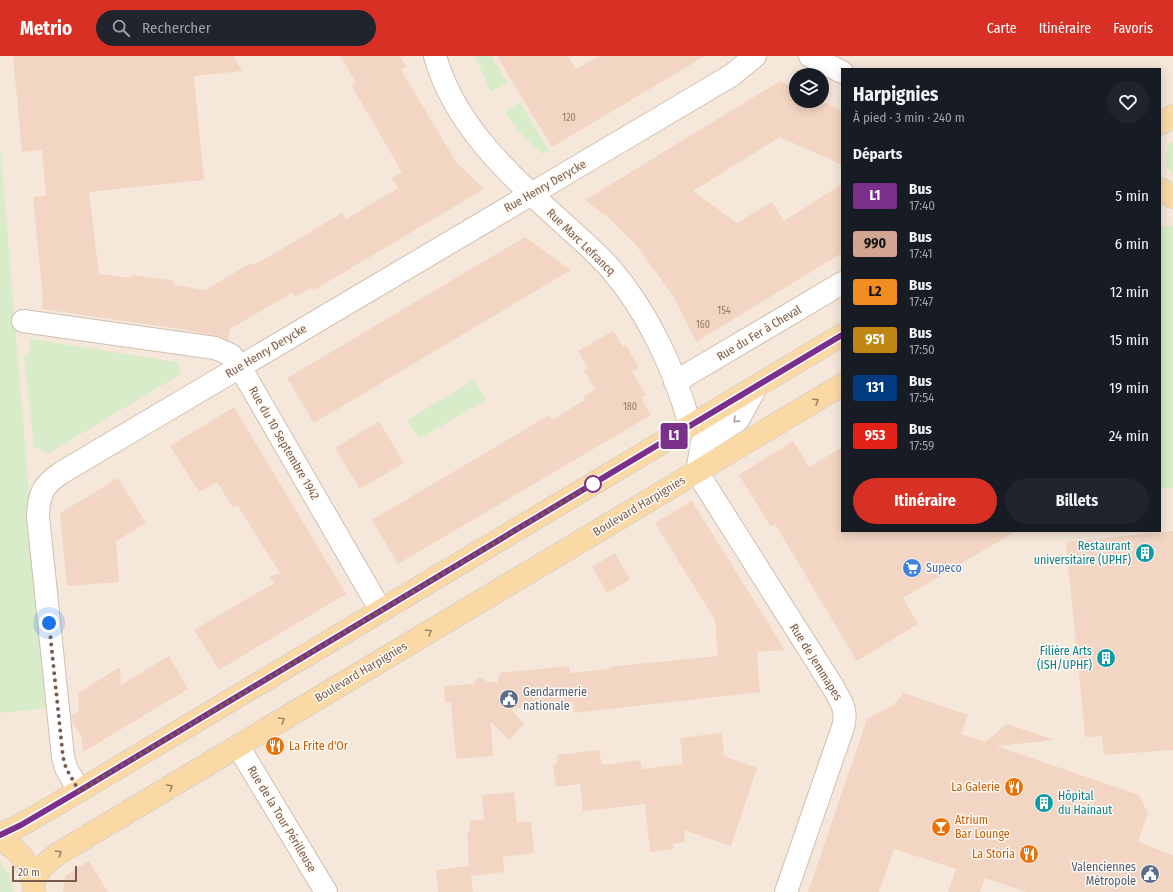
<!DOCTYPE html>
<html lang="fr">
<meta charset="utf-8">
<style>
:root{--surface:#171b24;--page:#20242c;--text:#f1f3f6;--muted:#9ea1a6;--accent:#d93025}
body{margin:0;font-family:"Fira Sans Condensed",sans-serif;background:var(--page);color:var(--text);height:100vh;display:flex;flex-direction:column;font-size:15px;white-space:nowrap}
*{box-sizing:border-box;margin:0}
p{font-size:13px;color:var(--muted)}
.icon{flex:none;width:22px;height:22px;fill:none;stroke:currentColor;stroke-width:2;stroke-linecap:round;stroke-linejoin:round}
.map{position:relative;flex:1;overflow:hidden}
.panel{position:absolute;left:841px;top:12px;width:320px;height:464px;display:flex;flex-direction:column;background:var(--surface);border-radius:0px;box-shadow:0 2px 10px #0003}
.panel>*{flex:none}
.badge{padding:0 8px;border-radius:3px;font-size:14px;line-height:26px}
.tools{position:absolute;left:789px;top:12px;display:grid;gap:8px}
.tools a{display:grid;place-items:center;width:40px;height:40px;border-radius:50%;background:var(--surface);box-shadow:0 2px 10px #0003;font-size:20px}
.scale{position:absolute;left:12px;bottom:10px;width:65px;box-sizing:border-box;padding-left:4px;border:2px solid #7a5c4d;border-top:0;font-size:11px;line-height:14px;white-space:nowrap;color:#7a5c4d;-webkit-text-stroke:3px #fffaf3;paint-order:stroke}
.you{position:absolute;width:20px;height:20px;margin:-10px;border:3px solid #fff;border-radius:50%;background:#1a73e8;box-shadow:0 0 0 6px #1a73e833}
.map>.badge{position:absolute;translate:-50% -50%;box-shadow:0 0 0 2px #fff}
h2{padding:0 12px;font-size:15px;line-height:36px}
.round{display:grid;place-items:center;flex:none;width:42px;height:42px;border-radius:21px;background:var(--page)}
.summary{display:flex;align-items:center;justify-content:space-between;height:68px;padding:0 12px}
h1{font-size:19px;font-weight:700;line-height:30px}
.cta{display:flex;gap:8px;margin-top:auto;padding:8px 12px}
.cta a{flex:1;height:46px;border-radius:24px;background:var(--accent);color:#fff;font-size:16px;font-weight:700;line-height:46px;text-align:center}
.cta a+a{background:var(--page);color:var(--text)}
ul{padding:0;list-style:none}
li{display:flex;align-items:center;gap:12px;height:48px;padding:0 12px}
li div{flex:1}
li b{display:block;font-size:15px}
li em{font-style:normal}
li .badge{min-width:44px;font-weight:700;text-align:center}
header{display:flex;align-items:center;gap:24px;box-sizing:border-box;height:56px;padding:0 20px;background:var(--accent);color:#fff}
header strong{font-size:19px}
nav{display:flex;gap:22px;margin-inline-start:auto;font-size:14px}
.search{width:280px;height:36px;background:var(--page);display:flex;align-items:center;gap:10px;box-sizing:border-box;padding:0 14px;border-radius:22px;color:var(--muted);font-size:15px}
.map>svg:first-child{display:block}
.residential{fill:#f5e8da;fill-rule:evenodd}
.green{fill:#d8ecc9}
.building{fill:#f3d5c3}
.lines{fill:none;stroke-linecap:round;stroke-linejoin:round}
.minor-casing{stroke:#d1beb0;stroke-width:24}
.major-casing{stroke:#dad1cd;stroke-width:24}
.minor{stroke:#fff;stroke-width:22}
.major{stroke:#fbd9a5;stroke-width:22}
.oneway{stroke:#a18267}
.oneway2{stroke:#af9d94}
.line-casing{stroke:#fff;stroke-width:9}
.line{stroke:#7a308a;stroke-width:6}
.walk{stroke:#7a5c4d;stroke-width:4;stroke-dasharray:0 7.2}
.stop-dot{fill:#fff;stroke:#7a308a;stroke-width:2}
.labels{text-anchor:middle;stroke-width:3;stroke-linejoin:round;paint-order:stroke}
.number-label{font-size:10px;fill:#987a6a}
.street-label{font-size:12px;fill:#7a5c4d;stroke:#fffaf3}
.culture-label{font-size:12px;fill:#0d838f;stroke:#fffaf3;text-anchor:end}
.shop-label{font-size:12px;fill:#366cbe;stroke:#fffaf3;text-anchor:start}
.service-label{font-size:12px;fill:#4e5e75;stroke:#fffaf3;text-anchor:start}
.food-label{font-size:12px;fill:#c56008;stroke:#fffaf3;text-anchor:start}
</style>
<header>
<strong>Metrio</strong>
<div class="search"><svg class="icon" aria-label="search" viewBox="0 0 24 24"><circle cx="10" cy="10" r="6"/><path d="M15 15l6 6"/></svg>Rechercher</div>
<nav><a>Carte</a><a>Itinéraire</a><a>Favoris</a></nav>
</header>
<div class="map">
<svg width="1173" height="836" viewBox="0 0 1173 836">
<rect width="100%" height="100%" fill="#fdf6ec"/>
<path class="residential" d="M0,0H1173V836H0ZM842,13H1160V475H842ZM796,19H822V45H796Z"/>
<path class="green" d="M475,0H491L507,27L491,36Z
M520,46L549,95L542,98L523,80L505,57Z
M1173,85V119C1163,109 1163,95 1173,85Z
M0,86L47,652L0,657Z
M1160,170H1173V432H1160Z
M31,283L177,306L181,318L49,397L34,391L24,299H28Z
M474,324L486,344L419,383L407,364Z
M0,807L10,818L14,836H0Z"/>
<path class="building" d="M13,0H233L242,15L194,20L204,124L89,136L99,218L132,222L133,219L175,225L174,229L205,234L251,207L252,209L270,200L342,157L346,163L398,132L392,122L402,116L351,29L356,26L340,0H400L407,11L401,14L456,106L484,133L314,234L312,231L295,241L292,237L230,273L228,284L217,280L187,274L42,253L43,244L33,141L46,140L42,94L22,96Z
M497,0H568L576,13L599,0H705L552,91Z
M780,25L796,33V45H821L842,55V109L780,81L693,135L737,167L772,146L784,165L842,128V197L696,286L674,241L636,189L612,165L585,144Z
M525,181L571,214L314,367L287,322Z
M613,275L623,291L626,289L639,312L632,316L646,339L641,342L651,359L398,508L372,464L549,359L552,364L585,344L583,341L595,333L584,314L588,312L578,295Z
M234,351L346,538L219,614L194,574L274,527L270,520L280,517L237,449L233,452L217,426L199,436L170,390Z
M379,365L404,407L360,433L335,392Z
M793,385L809,411L842,391V475H1016L903,542L918,568L857,605L775,468L771,471L739,419Z
M118,422L146,467L116,485L119,526L67,530L60,457Z
M692,445L785,594L757,596L760,636L574,657L573,646L511,653L524,668L509,684L491,666L493,700L456,703L451,646L445,647L444,630L473,628L479,621L488,626H497V628L500,617L569,610L570,617L609,613V611L718,600L715,564L655,467Z
M1173,475V694L1104,699L1102,680L1085,681L1066,486Z
M615,497L630,523L607,537L592,511Z
M169,600L188,633L83,696L82,682L72,665L71,660L79,655L78,637L120,611L121,629Z
M904,637L968,659L961,678L985,686L1007,668L1055,684L996,690L1139,739L1148,757L1138,786L1173,799V836H1026L985,822L980,836H948L956,813L894,793L879,836H808L867,663L893,649Z
M722,677L724,700L757,712L731,790L684,774L685,786L673,788L674,793L650,796L645,748L583,755L580,728L556,731L553,708L557,707V699L599,694L602,709L640,704L642,713L683,708L680,682Z
M514,736L517,767L531,765L534,797L503,801L504,816L471,820L473,836H438L436,814L469,810L467,776L470,775L469,765L484,763L482,739Z
M89,805L108,836H63L65,820Z"/>
<g class="lines">
<g class="minor-casing">
<path id="minor" d="M435,0C455,71 511,120 564,168C579,182 596,196 610,212C648,256 675,314 690,370
M810,0L842,16
M23,265L215,292L231,299L240,311L381,555
M675,326L842,227
M756,331L738,364L702,387L697,416L833,631C841,645 848,655 843,671L786,836
M238,690L326,836
M79,735L66,712L63,701L38,460C39,438 42,430 61,417L732,19L755,0"/>
</g>
<g class="major-casing">
<path id="major" d="M1160,68L1173,60
M1160,133L1173,141
M0,779L21,769L79,735L842,279
M0,784C20,793 33,812 34,835
M33,826L42,811L56,799L842,329"/>
</g>
<use href="#minor" class="minor"/>
<use href="#major" class="major"/>
</g>
<defs><path id="oneway-chevron" d="M-2-3.5L2.5 0L-2 3.5" fill="none" stroke-width="1.6" stroke-linecap="round" stroke-linejoin="round"/></defs>
<g class="oneway">
<use href="#oneway-chevron" transform="translate(816 345) rotate(-31)"/>
<use href="#oneway-chevron" transform="translate(429 576) rotate(-31)"/>
<use href="#oneway-chevron" transform="translate(282 664) rotate(-31)"/>
<use href="#oneway-chevron" transform="translate(170 731) rotate(-31)"/>
<use href="#oneway-chevron" transform="translate(59 797) rotate(-32)"/>
</g>
<use class="oneway2" href="#oneway-chevron" transform="translate(736 364) rotate(134)"/>
<g class="lines">
<g class="line-casing">
<path id="line" d="M0,779L21,769L79,735L842,279"/>
</g>
<use href="#line" class="line"/>
<path class="walk" d="M49,567L63,701L66,712L79,735L593,428"/>
</g>
<defs>
<g id="building-disc" transform="scale(1)"><circle r="9.5" fill="#0f9aa8" stroke="#fffaf3"/><path d="M-4-6H4V6H1V3H-1V6H-4ZM-2.5-4.3h1.7v1.8h-1.7ZM.8-4.3h1.7v1.8H.8ZM-2.5-1h1.7V.8h-1.7ZM.8-1h1.7V.8H.8Z" fill="#fff"/></g>
<g id="supermarket-disc" transform="scale(1)"><circle r="9.5" fill="#3f7fe0" stroke="#fffaf3"/><path d="M-6-5.5h2.5l.6 2H6L4.5 2H-2.5L-4.4-4H-6ZM-1.5 3.2a1.3 1.3 0 1 0 .1 0ZM3 3.2a1.3 1.3 0 1 0 .1 0Z" fill="#fff"/></g>
<g id="civic-disc" transform="scale(1)"><circle r="9.5" fill="#5c6f8a" stroke="#fffaf3"/><path d="M-.6-6.5H3V-4.5H.6V-3L4-1V1h2V6H-6V1h2V-1L-.6-3ZM-1.2 2.5V6h2.4V2.5Z" fill="#fff"/></g>
<g id="restaurant-disc" transform="scale(1)"><circle r="9.5" fill="#e8710a" stroke="#fffaf3"/><path d="M-5-6h1v4h1v-4h1v4h1v-4h1v5L-1.5 .5V6h-2V.5L-5-1ZM5-6V6H3V1.5H1.5Q1.5-4 5-6Z" fill="#fff"/></g>
<g id="bar-disc" transform="scale(1)"><circle r="9.5" fill="#e8710a" stroke="#fffaf3"/><path d="M-6-5H6L.8 .8V4.5H3.5V6h-7V4.5H-.8V.8Z" fill="#fff"/></g>
</defs>
<g fill-rule="evenodd">
<use href="#building-disc" x="1145" y="497"/>
<use href="#supermarket-disc" x="912" y="512"/>
<use href="#building-disc" x="1106" y="602"/>
<use href="#civic-disc" x="509" y="643"/>
<use href="#restaurant-disc" x="275" y="690"/>
<use href="#restaurant-disc" x="1014" y="731"/>
<use href="#building-disc" x="1044" y="747"/>
<use href="#bar-disc" x="941" y="771"/>
<use href="#restaurant-disc" x="1029" y="798"/>
<use href="#civic-disc" x="1150" y="818"/>
</g>
<circle class="stop-dot" cx="593" cy="428" r="8"/>
<g class="labels">
<g class="number-label">
<text x="569" y="65">120</text>
<text x="724" y="258">154</text>
<text x="703" y="272">160</text>
<text x="630" y="354">180</text>
</g>
<g class="street-label">
<text transform="translate(545 130) rotate(-30)" y="4">Rue Henry Derycke</text>
<text transform="translate(581 186) rotate(44)" y="4">Rue Marc Lefrancq</text>
<text transform="translate(759 277) rotate(-31)" y="4">Rue du Fer à Cheval</text>
<text transform="translate(266 295) rotate(-31)" y="4">Rue Henry Derycke</text>
<text transform="translate(284 387) rotate(60)" y="4">Rue du 10 Septembre 1942</text>
<text transform="translate(639 450) rotate(-31)" y="4">Boulevard Harpignies</text>
<text transform="translate(816 606) rotate(58)" y="4">Rue de Jemmapes</text>
<text transform="translate(361 616) rotate(-31)" y="4">Boulevard Harpignies</text>
<text transform="translate(282 763) rotate(59)" y="4">Rue de la Tour Périlleuse</text>
</g>
<g class="culture-label">
<text x="1131" y="494">Restaurant<tspan x="1131" dy="14">universitaire (UPHF)</tspan></text>
<text x="1092" y="599">Filière Arts<tspan x="1092" dy="14">(ISH/UPHF)</tspan></text>
<text x="1058" y="744" text-anchor="start">Hôpital<tspan x="1058" dy="14">du Hainaut</tspan></text>
</g>
<g class="shop-label">
<text x="926" y="516">Supeco</text>
</g>
<g class="service-label">
<text x="523" y="640">Gendarmerie<tspan x="523" dy="14">nationale</tspan></text>
<text x="1136" y="815" text-anchor="end">Valenciennes<tspan x="1136" dy="14">Métropole</tspan></text>
</g>
<g class="food-label">
<text x="289" y="694">La Frite d'Or</text>
<text x="1000" y="735" text-anchor="end">La Galerie</text>
<text x="955" y="768">Atrium<tspan x="955" dy="14">Bar Lounge</tspan></text>
<text x="1015" y="802" text-anchor="end">La Storia</text>
</g>
</g>
</svg>
<div class="tools">
<a><svg class="icon" aria-label="layers" viewBox="0 0 24 24"><path d="M12 4l9 5-9 5-9-5zM3 14l9 5 9-5"/></svg></a>
</div>
<div class="scale">20 m</div>
<div class="you" style="left:49px;top:567px"></div>
<b class="badge" style="left:674px;top:380px;background:#7a308a;color:#fff">L1</b>
<section class="panel">
<div class="summary"><div><h1>Harpignies</h1><p>À pied · 3 min · 240 m</p></div><a class="round"><svg class="icon" aria-label="heart" viewBox="0 0 24 24"><path d="M12 20l-8-8c-3-5 5-10 8-4 3-6 11-1 8 4z"/></svg></a></div>
<h2>Départs</h2>
<ul>
<li><span class="badge" style="background:#7a308a;color:#fff">L1</span><div><b>Bus</b><p>17:40</p></div><em>5 min</em></li>
<li><span class="badge" style="background:#d2a592;color:#111">990</span><div><b>Bus</b><p>17:41</p></div><em>6 min</em></li>
<li><span class="badge" style="background:#f18c20;color:#111">L2</span><div><b>Bus</b><p>17:47</p></div><em>12 min</em></li>
<li><span class="badge" style="background:#bf8614;color:#fff">951</span><div><b>Bus</b><p>17:50</p></div><em>15 min</em></li>
<li><span class="badge" style="background:#003b80;color:#fff">131</span><div><b>Bus</b><p>17:54</p></div><em>19 min</em></li>
<li><span class="badge" style="background:#e32219;color:#fff">953</span><div><b>Bus</b><p>17:59</p></div><em>24 min</em></li>
</ul>
<div class="cta"><a>Itinéraire</a><a>Billets</a></div>
</section>
</div>
